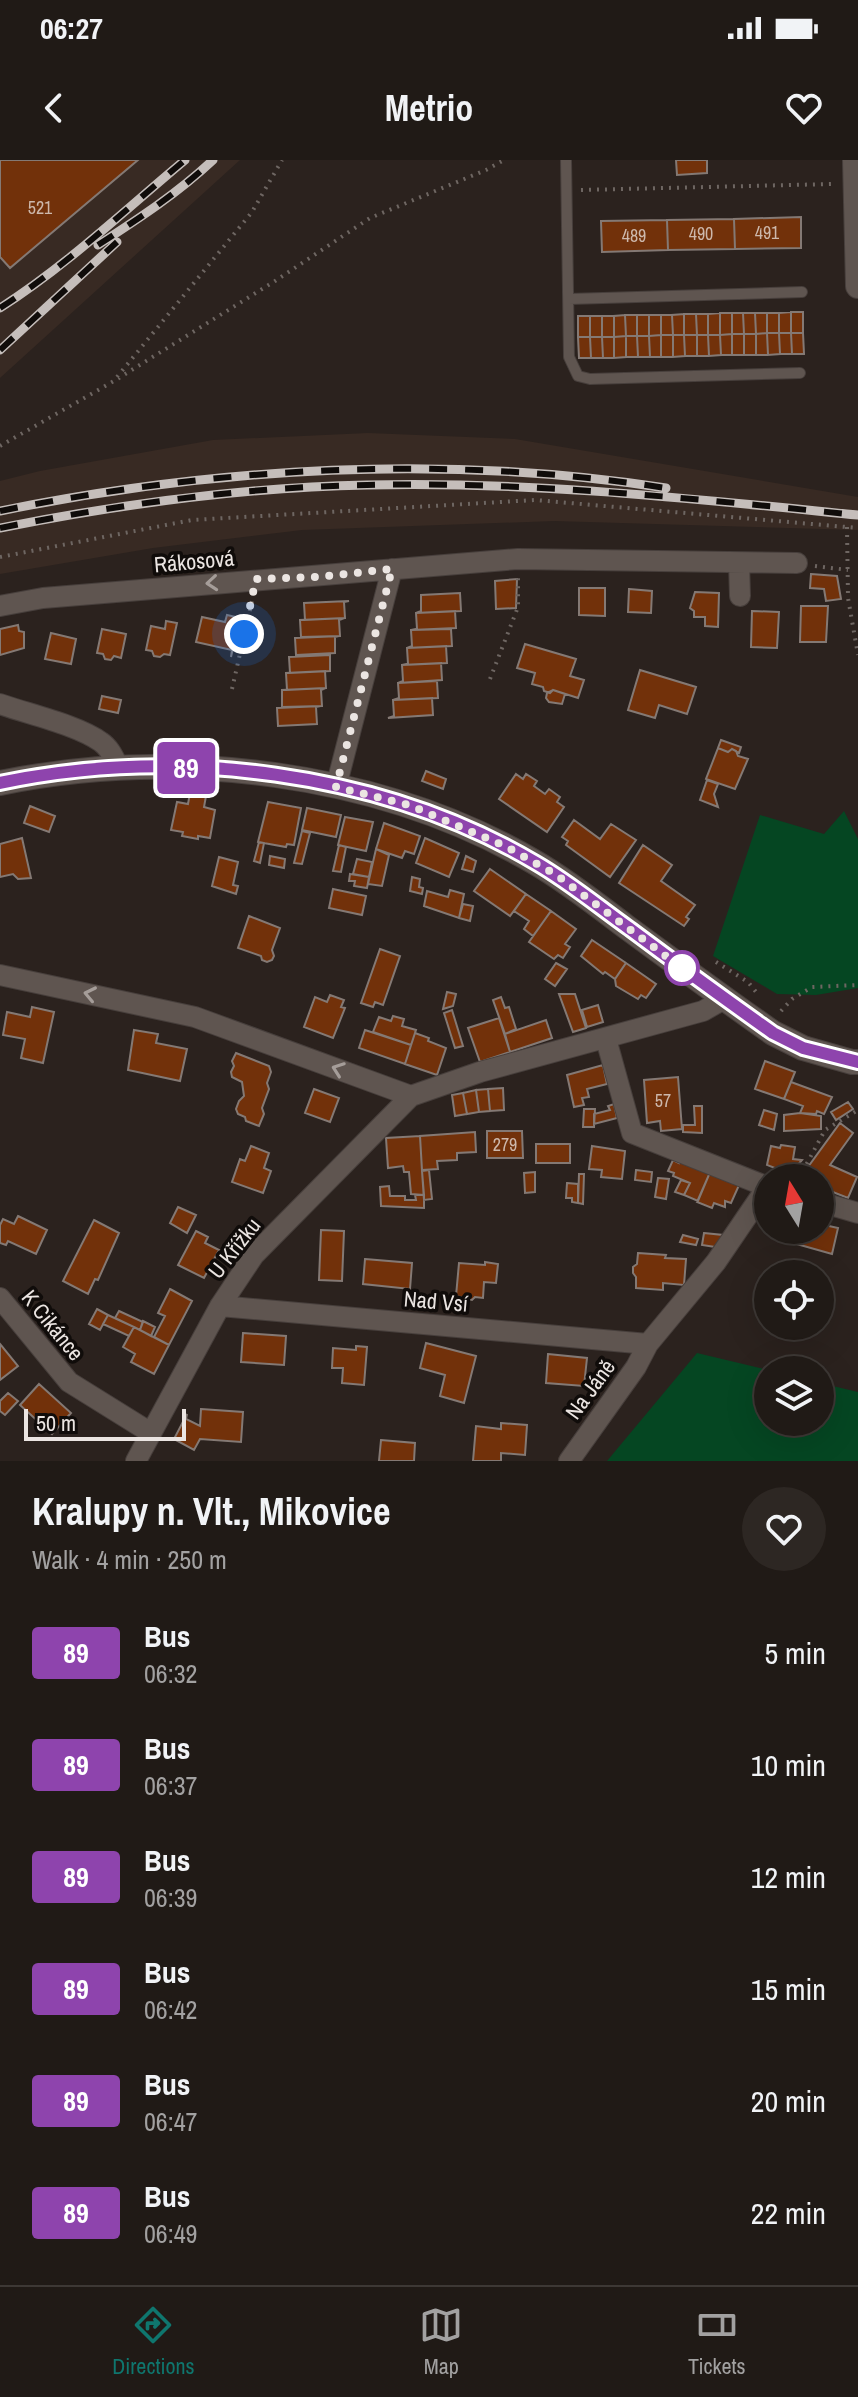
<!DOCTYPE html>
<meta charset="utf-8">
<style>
:root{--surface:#201a16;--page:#2d2723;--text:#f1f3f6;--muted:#a2a1a1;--line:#3d3835;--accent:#0f766e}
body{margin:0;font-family:"Archivo Narrow",sans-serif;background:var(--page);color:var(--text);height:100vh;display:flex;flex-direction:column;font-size:30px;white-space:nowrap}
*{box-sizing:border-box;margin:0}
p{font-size:26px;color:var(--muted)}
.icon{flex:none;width:44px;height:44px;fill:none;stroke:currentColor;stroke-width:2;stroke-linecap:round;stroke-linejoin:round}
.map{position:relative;height:1301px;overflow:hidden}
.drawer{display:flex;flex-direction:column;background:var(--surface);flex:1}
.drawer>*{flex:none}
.badge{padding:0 16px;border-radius:6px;font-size:28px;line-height:52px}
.needle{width:52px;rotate:349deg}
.fabs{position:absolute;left:754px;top:1004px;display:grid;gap:16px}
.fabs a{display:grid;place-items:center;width:80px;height:80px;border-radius:50%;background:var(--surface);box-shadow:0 8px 32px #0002,0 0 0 2px var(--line);font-size:40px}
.scale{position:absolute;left:24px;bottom:20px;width:162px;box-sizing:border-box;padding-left:8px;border:4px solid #ebe5e2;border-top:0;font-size:22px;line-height:28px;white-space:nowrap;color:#ebe5e2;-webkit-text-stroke:6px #100c0a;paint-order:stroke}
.you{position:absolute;width:40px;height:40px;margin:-20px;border:6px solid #fff;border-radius:50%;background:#1a73e8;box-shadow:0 0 0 12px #1a73e833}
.map>.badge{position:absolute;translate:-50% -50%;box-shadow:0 0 0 4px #fff}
.round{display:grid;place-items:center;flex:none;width:84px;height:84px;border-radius:42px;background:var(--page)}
.summary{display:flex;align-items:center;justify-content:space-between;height:136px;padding:0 32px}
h1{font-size:38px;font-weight:700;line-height:60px}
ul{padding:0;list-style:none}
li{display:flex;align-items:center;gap:24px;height:112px;padding:0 32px}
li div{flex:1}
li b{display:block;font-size:30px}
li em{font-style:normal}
li .badge{min-width:88px;font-weight:700;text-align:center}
.status{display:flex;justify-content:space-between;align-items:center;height:56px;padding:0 40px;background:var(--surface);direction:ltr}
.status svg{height:22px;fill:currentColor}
header{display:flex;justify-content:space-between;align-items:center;height:104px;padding:0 32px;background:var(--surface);font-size:36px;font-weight:700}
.tabs{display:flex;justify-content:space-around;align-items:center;height:112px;border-top:2px solid var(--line);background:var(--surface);font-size:22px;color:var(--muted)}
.tabs a{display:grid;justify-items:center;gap:4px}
.tabs .current{color:var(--accent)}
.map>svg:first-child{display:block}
.built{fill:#382a23}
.green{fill:#054622}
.building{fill:#72310a;stroke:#847974;stroke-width:2}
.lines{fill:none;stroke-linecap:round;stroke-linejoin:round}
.lane-casing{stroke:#473f3c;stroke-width:12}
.street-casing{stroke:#473f3c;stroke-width:22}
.secondary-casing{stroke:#473f3c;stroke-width:26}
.path{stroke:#6e6662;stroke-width:4;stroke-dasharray:2 6;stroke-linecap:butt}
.lane{stroke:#5f5550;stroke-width:10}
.street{stroke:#5f5550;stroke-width:20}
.secondary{stroke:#5f5550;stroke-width:24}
.rail-casing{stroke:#c5bebb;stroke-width:9}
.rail{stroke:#100c0a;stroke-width:6;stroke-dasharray:18;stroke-linecap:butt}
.oneway{stroke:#a59d99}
.line-casing{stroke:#fff;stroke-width:18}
.line{stroke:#8e44ad;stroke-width:12}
.walk{stroke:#ebe5e2;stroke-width:8;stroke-dasharray:0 14.4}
.stop-dot{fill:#fff;stroke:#8e44ad;stroke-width:4}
.labels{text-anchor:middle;stroke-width:7;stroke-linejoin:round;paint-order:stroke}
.number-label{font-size:18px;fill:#cdb8ac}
.street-label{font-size:22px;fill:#ebe5e2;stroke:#100c0a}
</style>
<div class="status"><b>06:27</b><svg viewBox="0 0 49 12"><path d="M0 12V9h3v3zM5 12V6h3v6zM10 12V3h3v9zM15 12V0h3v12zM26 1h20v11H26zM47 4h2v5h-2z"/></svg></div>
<header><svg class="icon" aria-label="back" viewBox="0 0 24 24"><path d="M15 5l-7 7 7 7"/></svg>Metrio<svg class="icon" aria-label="heart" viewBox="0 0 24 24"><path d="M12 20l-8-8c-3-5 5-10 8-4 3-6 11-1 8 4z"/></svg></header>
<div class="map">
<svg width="858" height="1301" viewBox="0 0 858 1301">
<rect width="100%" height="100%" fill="#2b221e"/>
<path class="built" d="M0,0H240L0,218Z
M368,273L515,279L858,337V370L554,361L302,370L153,388L0,414V321L40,311L213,280Z"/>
<path class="green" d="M844,651L858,679V828L816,835L777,834L713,796L760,655L824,674Z
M697,1193L768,1210V1262H820V1223L858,1232V1301H607Z"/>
<path class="building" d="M0,0H138L10,108L0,97Z
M676,0H707V13L677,15Z
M801,57V88L735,89L734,59Z
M734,59L735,89L668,90L667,60Z
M667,60L668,90L602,92L601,61Z
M791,152V173H779V153Z
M791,152H803V173H791Z
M720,153H732V174L720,175Z
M720,153V175H708V154Z
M732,153H743L744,174H732Z
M743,153H755L756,174H744Z
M755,153H767V173L756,174Z
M767,153H779V173H767Z
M684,154V175H673L672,155Z
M684,154H696L697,175H684Z
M696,154H708V175H697Z
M625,155L626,176L614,177V156Z
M625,155H637V176H626Z
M637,155H649V176H637Z
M649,155H661V175L649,176Z
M661,155H672L673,175H661Z
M578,156H590V177H578Z
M590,156H602V177H590Z
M602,156H614V177H602Z
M767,173L768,195H756V174Z
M767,173H779L780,194L768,195Z
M779,173H791L792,194H780Z
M791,173H803L804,194H792Z
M732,174V195H721L720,175Z
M732,174H744V195H732Z
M744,174H756V195H744Z
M661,175V197H650L649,176Z
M661,175H673V197H661Z
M673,175H684L685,196L673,197Z
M684,175H697V196H685Z
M697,175H708L709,196H697Z
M708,175H720L721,195L709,196Z
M626,176V197L614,198V177Z
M626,176H637L638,197H626Z
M637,176H649L650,197H638Z
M578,177H590L591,198H579Z
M590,177H602L603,198H591Z
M602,177H614V198H603Z
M811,414L837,416L841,439L826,441L824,429L810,428Z
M517,419L516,448L496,449L495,421Z
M579,428H605V456L579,455Z
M629,429L652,431L651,453L628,452Z
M695,432L719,433L718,467L705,466V457H694V451L690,448Z
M460,433L461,451L416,453L421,451V435Z
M349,441L344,442L345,458L305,460L304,443Z
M801,446H828L826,482H800Z
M455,451L456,468L411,470L417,469L416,453Z
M752,451L779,452L777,488L751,487Z
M227,455L240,458L231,497L232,490L196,482L202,457L225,462Z
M345,458L339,460L340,476L301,477L300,460Z
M166,461L177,463L170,495L164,494L160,497L154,496L152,491L146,490L151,466L165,469Z
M18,465L19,471L24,472V488L0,495V469Z
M102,469L126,474L121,498L114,496L111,500L105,499L103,494L97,493Z
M451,469L452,486L407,488L412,486L411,470Z
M51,473L76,479L71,504L45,499Z
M340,476L335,477V493L296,495L295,478Z
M525,484L576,499L570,516L584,520L578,538L553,530L550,533L544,531L543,527L532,524L535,513L517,508Z
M446,486L447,503L402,505L408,504L407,488Z
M330,495V511L290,513L289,497Z
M441,503L442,520L398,523L403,521L402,505Z
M640,510L696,527L687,554L659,545L655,558L628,550Z
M325,511L326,528L287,530L286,513Z
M437,521L438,538L393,540L399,538L398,523Z
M326,528L321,530L322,546L282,547V530Z
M553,530L565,534L562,544L549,542L546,538L547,533Z
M102,536L121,540L118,553L99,549Z
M432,538L433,555L388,558L394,556L393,540Z
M322,546L316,547L317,564L278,566L277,548Z
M721,580L741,587L739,593L732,589L728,592L718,588Z
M718,588L728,592L732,589L736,591L738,596L748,599L735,629L706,619Z
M426,611L446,619L443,629L422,621Z
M516,614L523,619L526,614L537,621L534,626L545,634L549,629L560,637L557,642L564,647L547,672L499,639Z
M707,620L718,624L714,634L718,647L700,640Z
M190,633L206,636L204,647L215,650L210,678L198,676V679L182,676L183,672L171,670L177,642L188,644Z
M268,642L301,648L294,685L287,684L286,687L258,682Z
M30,646L55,656L49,672L24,663Z
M307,648L341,655L336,677L302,670Z
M345,657L373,662L366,691L338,685Z
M574,660L600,679L611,664L636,680L610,717L566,685L568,681L562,677Z
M384,663L420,676L414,694L405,691L402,698L376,689Z
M302,671L310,673L302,704L294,703Z
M22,678L31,718L18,719L13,714L0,717V684Z
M425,678L459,693L449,717L416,703Z
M259,682L264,683L260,703L254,701Z
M339,685L346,687L341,712L333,711Z
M643,685L672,705L661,721L695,745L686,757L689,759L684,766L619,723Z
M376,689L389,695L382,726L368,724Z
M270,696L285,699L284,708L269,705Z
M466,696L476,701L473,712L462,709Z
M219,697L238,702L233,725L238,726L236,734L212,726Z
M357,699L372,702L369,717L353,714Z
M490,709L526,734L510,756L474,731Z
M350,714L369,717L367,728L354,726L355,721H349Z
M412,717L420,719L419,727L423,728L422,734L410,731Z
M333,729L366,736L362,755L329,748Z
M450,730L464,734L459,758L424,746L427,731L448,737Z
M526,734L551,751L533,776L524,769L529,761L514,751Z
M463,744L473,746L470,761L459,758Z
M551,751L576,769L565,784L570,787L563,798L558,795L554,799L529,782Z
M249,756L280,768L272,790L274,796L272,800L267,802L262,800L261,796L238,788Z
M592,780L626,803L615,819L605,812L603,814L581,796Z
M380,789L400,796L383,845L375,842L373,847L361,843Z
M556,803L567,809L555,826L545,819Z
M626,803L656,824L646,838L641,835L638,839L616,826L615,819Z
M447,832L456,834L453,846L443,849Z
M559,834H575L586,868L573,872Z
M330,835L344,840L341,847L345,848L333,878L304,867L315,837L327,842Z
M501,837L505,848L509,847L516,869L505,874L493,840Z
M598,845L603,862L587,867L582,850Z
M32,847L54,852L43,903L21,898L25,879L3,875L7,852L30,857Z
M452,850L463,886L455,888L444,853Z
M393,856L404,859L402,866L416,870L411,885L373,872L379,857L391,861Z
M499,858L510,892L480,902L468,868Z
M546,860L552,878L510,892L505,874Z
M134,870L158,874L156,883L187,889L180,921L128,910Z
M365,870L411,885L405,904L359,888Z
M415,873L429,878L428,881L446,888L437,915L405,904Z
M236,893L269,906L271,912L267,923L269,929L262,948L264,954L259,966L246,961L245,957L238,954L236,949L239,941L244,936L242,922L232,917L231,912L234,906L232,901Z
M765,901L795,912L784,939L755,929Z
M603,905L607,924L587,929L589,937L582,938L584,945L574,947L567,915Z
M678,917L682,969L661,971L660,961L647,963L644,920Z
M791,922L832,937L824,954L817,951L816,954L800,953L803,946L784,939Z
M503,928L504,950L490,951L488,929Z
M314,929L339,938L330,962L305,953Z
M488,929L490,951L479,952L476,930Z
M476,930L479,952L467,954L463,933Z
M463,933L467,954L455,956L452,935Z
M848,942L853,949L836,960L831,952Z
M614,944L617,958L594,964V954L610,950L608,946Z
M694,946H702V973L683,972V965H695Z
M584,949H595L594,967H583Z
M764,950L777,954L774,970L759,965Z
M800,953L821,956V969L784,971V955Z
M840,963L853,973L830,1005L857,1017L848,1038L820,1027V1018H800Z
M487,971H522L523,998H487Z
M475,972L476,992L457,993V1000L437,1001L438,1009L422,1010L420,976Z
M420,976L422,1011L424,1035L411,1034L409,1012H404L403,1006L388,1008L386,978Z
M536,984H570V1003H536Z
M781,985L795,987L793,999L802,1000L790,1014L767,1005L771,986L780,988Z
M251,986L269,993L264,1008L271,1011L263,1033L232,1022L240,999L245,1001Z
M592,986L625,991L622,1019L601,1017L602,1010L589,1009Z
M681,997L711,1010L698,1041L684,1035L690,1023L673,1016L674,1013L668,1011L673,1000L679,1003Z
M429,1010L432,1039L424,1040L422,1011Z
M636,1010L652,1012L651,1022L635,1020Z
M711,1010L740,1023L731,1043L725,1041V1047L714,1043L712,1048L697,1042Z
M535,1012V1032L525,1033L524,1013Z
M579,1014H584L583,1044L578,1043Z
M658,1018L669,1019L666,1039L655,1037Z
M681,1020L690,1023L684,1035L675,1032Z
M567,1023L578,1024V1043L572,1042V1038H566Z
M389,1026L390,1036H405V1040H416L415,1035H424V1048L381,1046L380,1027Z
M178,1047L196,1055L187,1073L170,1063Z
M18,1056L47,1070L36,1094L8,1081L6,1085L0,1083V1065L3,1059L14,1064Z
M94,1060L119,1073L98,1120L95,1119L88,1134L63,1121Z
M820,1064L838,1068L832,1094L779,1079L781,1071L787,1073V1070H820Z
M321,1070L344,1071L342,1121L319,1120Z
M196,1071L208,1077L205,1083L219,1090L204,1118L178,1105Z
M704,1073L723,1075L722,1088L702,1085Z
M683,1075L698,1079L696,1085L680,1082Z
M638,1093L666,1095L665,1098L686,1099L684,1125L663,1123V1130L636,1128V1117L633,1113V1107L637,1104Z
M365,1099L412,1103L410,1129L363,1124Z
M485,1102L498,1104L496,1123L484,1122L483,1138L475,1137L472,1140L456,1136L459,1103L485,1105Z
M170,1129L192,1141L169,1185L154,1177L165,1156L158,1153Z
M97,1149L108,1155L100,1170L89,1164Z
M119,1151L143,1162L140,1170L115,1158Z
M108,1155L134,1167L129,1176L103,1164Z
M143,1161L155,1167L151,1176L140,1170Z
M134,1167L169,1185L154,1214L131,1202L135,1194L123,1187Z
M243,1173L286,1176L284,1205L241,1202Z
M426,1183L476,1196L464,1243L440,1236L445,1215L420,1208Z
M0,1184L18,1206L0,1220Z
M356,1186L367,1187L364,1225L342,1223L343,1208H332L333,1188L356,1190Z
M548,1194L587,1198L584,1226L546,1223Z
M39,1224L71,1253L52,1274L20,1245Z
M8,1233L18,1241L5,1255L0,1251V1241Z
M201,1249L243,1252L241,1282L200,1279L194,1290L174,1279L187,1254L186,1259L200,1266Z
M501,1263L527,1265L525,1295L501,1293V1301H473L476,1266L501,1269Z
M381,1280L415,1283L414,1301H379Z"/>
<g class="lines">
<g class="lane-casing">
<path id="lane" d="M566,0L569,197L578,216L590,219L800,213
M569,139L802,132"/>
</g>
<g class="street-casing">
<path id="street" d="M739,403L740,436
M0,446L43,438L518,399L797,403
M0,544C28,554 78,565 101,582C110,588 114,598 119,608
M336,627L392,409
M0,815L195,857L411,936
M606,879L632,973L768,1027
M820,1042L858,1053
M0,1138L69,1222L151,1273
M220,1146L648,1184
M136,1301L220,1146L254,1095L411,936L480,912L703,851L724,839
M569,1301L636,1207L648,1184L716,1102L767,1027"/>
</g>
<g class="secondary-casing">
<path id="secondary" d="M855,0L858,126
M0,623C176,587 380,611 536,703C567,721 596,744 625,766C674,802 723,838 773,873L803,888L852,902H858"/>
</g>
<path class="path" d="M581,30L832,24
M117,217L252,52L282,0
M0,286L114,221L275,121L370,58L486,10L504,0
M847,367L848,438L858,495
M0,397L192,360L535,340L858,368
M815,406L848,410
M490,519L518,447V417
M232,529L252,441
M716,802L748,822L756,832
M781,851L792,839L812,827L858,825
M799,1018L825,970L858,950"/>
<use href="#lane" class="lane"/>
<use href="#street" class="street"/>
<use href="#secondary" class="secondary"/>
<g class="rail-casing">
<path id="rail" d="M98,85C138,59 178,33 213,0
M0,148C66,106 125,50 185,0
M0,190L117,82
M0,351C217,307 446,294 666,328
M0,368C121,344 244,327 367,325C531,321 695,339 858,355"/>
</g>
<use href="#rail" class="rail"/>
</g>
<defs><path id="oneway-chevron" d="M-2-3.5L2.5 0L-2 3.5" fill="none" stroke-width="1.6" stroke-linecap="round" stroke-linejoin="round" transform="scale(2)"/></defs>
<g class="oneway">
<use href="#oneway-chevron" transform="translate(212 423) rotate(175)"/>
<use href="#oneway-chevron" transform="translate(90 834) rotate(-168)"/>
<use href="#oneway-chevron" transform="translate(338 909) rotate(-160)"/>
</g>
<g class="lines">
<g class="line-casing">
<path id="line" d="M0,623C175,586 381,611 536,703C569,722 599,747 630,769C677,804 725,839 773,873L803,888L858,902"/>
</g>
<use href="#line" class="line"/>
<path class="walk" d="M244,474L256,419L317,417L392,409L336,627L409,645L505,686L555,714L682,808"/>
</g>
<circle class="stop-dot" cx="682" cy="808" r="16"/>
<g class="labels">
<g class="number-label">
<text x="40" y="54">521</text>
<text x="767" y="79">491</text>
<text x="701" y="80">490</text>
<text x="634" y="82">489</text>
<text x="663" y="947">57</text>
<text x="505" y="991">279</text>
</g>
<g class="street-label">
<text transform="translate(194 401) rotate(-5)" y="8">Rákosová</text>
<text transform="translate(234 1088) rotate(-52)" y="8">U Křížku</text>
<text transform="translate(436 1141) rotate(5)" y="8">Nad Vsí</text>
<text transform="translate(53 1165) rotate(51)" y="8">K Cikánce</text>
<text transform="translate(590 1229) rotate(-54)" y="8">Na Jáně</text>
</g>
</g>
</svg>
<div class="fabs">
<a><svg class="needle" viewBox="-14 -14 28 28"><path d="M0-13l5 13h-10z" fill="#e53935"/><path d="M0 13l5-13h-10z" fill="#a2a1a1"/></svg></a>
<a><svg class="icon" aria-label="locate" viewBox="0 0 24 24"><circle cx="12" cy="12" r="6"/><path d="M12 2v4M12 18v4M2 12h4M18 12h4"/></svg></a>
<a><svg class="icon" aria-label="layers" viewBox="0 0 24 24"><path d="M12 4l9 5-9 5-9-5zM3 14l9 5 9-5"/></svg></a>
</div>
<div class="scale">50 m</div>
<div class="you" style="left:244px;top:474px"></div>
<b class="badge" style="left:186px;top:608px;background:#8e44ad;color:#fff">89</b>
</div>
<section class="drawer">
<div class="summary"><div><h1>Kralupy n. Vlt., Mikovice</h1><p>Walk · 4 min · 250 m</p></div><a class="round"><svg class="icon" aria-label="heart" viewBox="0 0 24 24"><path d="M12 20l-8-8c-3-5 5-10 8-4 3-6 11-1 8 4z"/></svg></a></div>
<ul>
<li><span class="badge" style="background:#8e44ad;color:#fff">89</span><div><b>Bus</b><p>06:32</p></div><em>5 min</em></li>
<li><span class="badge" style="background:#8e44ad;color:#fff">89</span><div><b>Bus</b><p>06:37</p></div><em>10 min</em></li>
<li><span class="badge" style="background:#8e44ad;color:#fff">89</span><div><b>Bus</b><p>06:39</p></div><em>12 min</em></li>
<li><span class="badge" style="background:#8e44ad;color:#fff">89</span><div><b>Bus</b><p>06:42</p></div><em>15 min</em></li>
<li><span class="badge" style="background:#8e44ad;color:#fff">89</span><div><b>Bus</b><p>06:47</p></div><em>20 min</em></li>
<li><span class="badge" style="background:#8e44ad;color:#fff">89</span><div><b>Bus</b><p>06:49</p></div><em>22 min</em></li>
</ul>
</section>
<nav class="tabs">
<a class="current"><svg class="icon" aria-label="directions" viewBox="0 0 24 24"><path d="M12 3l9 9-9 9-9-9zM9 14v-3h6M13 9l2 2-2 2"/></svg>Directions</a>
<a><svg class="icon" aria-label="map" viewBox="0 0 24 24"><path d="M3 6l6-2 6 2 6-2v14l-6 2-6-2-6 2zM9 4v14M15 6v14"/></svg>Map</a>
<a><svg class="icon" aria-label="tickets" viewBox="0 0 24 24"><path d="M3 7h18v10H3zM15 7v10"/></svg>Tickets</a>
</nav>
